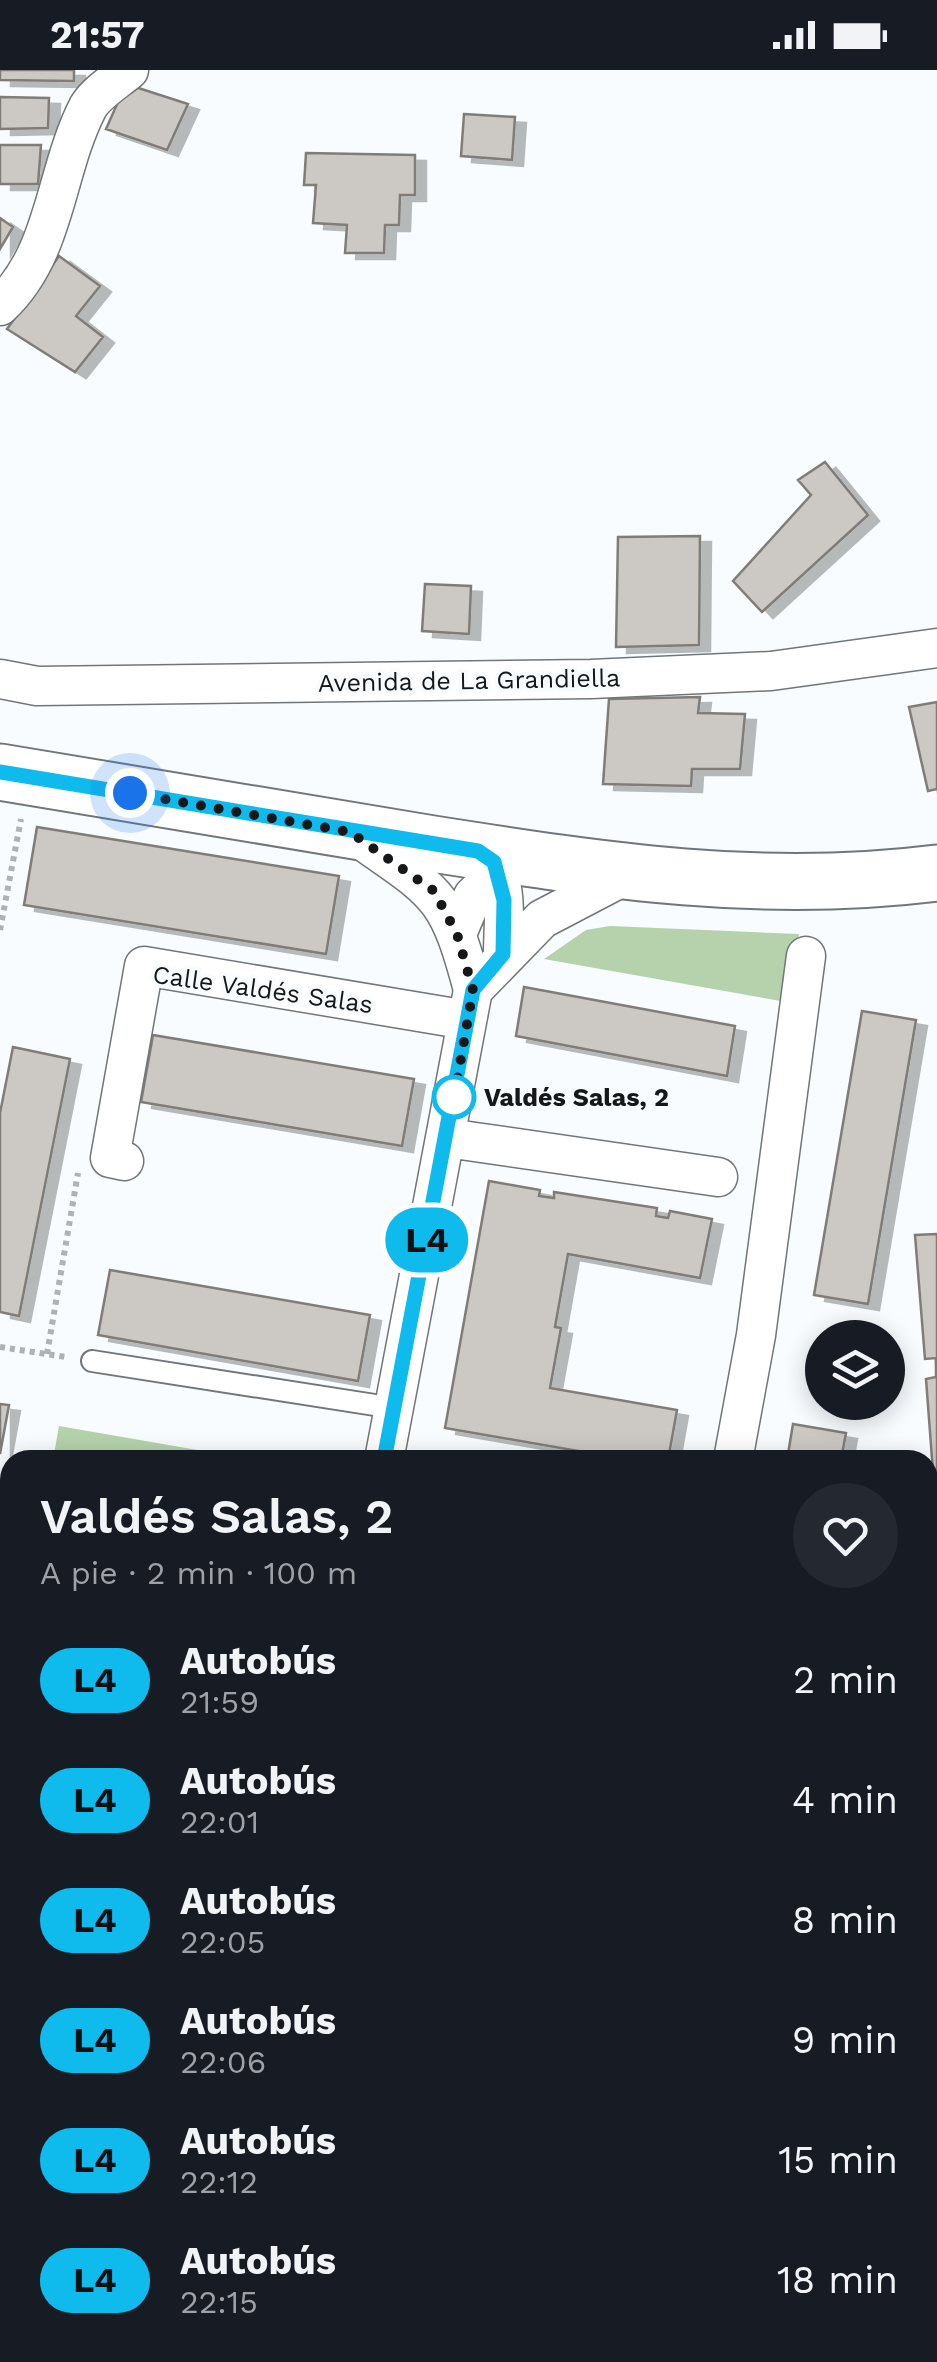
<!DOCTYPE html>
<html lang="es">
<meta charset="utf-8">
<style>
:root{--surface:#171b24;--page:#242831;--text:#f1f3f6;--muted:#9ea1a6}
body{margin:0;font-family:"Work Sans",sans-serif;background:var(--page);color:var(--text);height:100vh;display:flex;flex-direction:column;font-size:38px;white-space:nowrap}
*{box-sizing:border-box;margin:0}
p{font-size:32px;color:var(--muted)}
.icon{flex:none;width:55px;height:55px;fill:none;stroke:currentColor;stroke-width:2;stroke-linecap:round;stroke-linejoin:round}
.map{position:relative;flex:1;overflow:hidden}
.side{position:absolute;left:0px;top:1380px;width:938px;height:912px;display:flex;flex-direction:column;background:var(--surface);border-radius:30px 30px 0 0;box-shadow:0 5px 25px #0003}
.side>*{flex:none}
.badge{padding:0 20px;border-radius:32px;font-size:35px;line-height:65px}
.tools{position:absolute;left:805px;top:1250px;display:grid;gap:20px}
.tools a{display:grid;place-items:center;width:100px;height:100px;border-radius:50%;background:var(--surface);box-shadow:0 5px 25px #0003;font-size:50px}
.you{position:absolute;width:50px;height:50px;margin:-25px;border:8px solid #fff;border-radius:50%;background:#1a73e8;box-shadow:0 0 0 15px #1a73e833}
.map>.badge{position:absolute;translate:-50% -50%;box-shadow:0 0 0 5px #fff}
.round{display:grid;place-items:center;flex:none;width:105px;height:105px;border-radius:52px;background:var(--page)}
.overview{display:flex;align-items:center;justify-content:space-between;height:170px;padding:0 40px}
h1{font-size:48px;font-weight:600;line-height:75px}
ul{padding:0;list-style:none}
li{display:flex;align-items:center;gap:30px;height:120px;padding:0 40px}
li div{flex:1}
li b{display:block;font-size:38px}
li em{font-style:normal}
li .badge{min-width:110px;font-weight:700;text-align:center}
.status{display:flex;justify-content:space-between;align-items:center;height:70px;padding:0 50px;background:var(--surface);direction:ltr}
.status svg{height:28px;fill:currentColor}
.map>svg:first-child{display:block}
.green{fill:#b5d2ac}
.building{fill:#ccc9c4;stroke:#807d78;stroke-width:2.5;filter:url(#shadow)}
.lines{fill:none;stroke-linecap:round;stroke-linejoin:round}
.lane-casing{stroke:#71767a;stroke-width:24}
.street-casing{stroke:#71767a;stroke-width:41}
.secondary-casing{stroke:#71767a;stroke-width:59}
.path{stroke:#aeb2b4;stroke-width:6;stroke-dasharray:5 5;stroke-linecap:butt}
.lane{stroke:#fff;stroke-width:20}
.street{stroke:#fff;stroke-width:38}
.secondary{stroke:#fff;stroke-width:55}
.line-casing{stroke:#fff;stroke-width:22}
.line{stroke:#0fbbed;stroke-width:15}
.walk{stroke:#151718;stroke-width:10;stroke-dasharray:0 18}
.stop-dot{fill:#fff;stroke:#0fbbed;stroke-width:5}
.labels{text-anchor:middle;stroke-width:8;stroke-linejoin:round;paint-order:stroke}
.street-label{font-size:25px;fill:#151718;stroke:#f8fcfe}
.stop-label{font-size:25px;font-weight:bold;fill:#151718;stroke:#f8fcfe;text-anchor:start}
</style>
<div class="status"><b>21:57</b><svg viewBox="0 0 49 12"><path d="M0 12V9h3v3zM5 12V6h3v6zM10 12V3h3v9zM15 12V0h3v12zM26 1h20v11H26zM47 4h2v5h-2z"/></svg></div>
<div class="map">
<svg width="937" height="2292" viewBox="0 0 937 2292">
<defs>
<filter id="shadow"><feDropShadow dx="11" dy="6" stdDeviation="0" flood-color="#0004"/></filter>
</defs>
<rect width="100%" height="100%" fill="#f8fcfe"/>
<path class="green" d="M610,856L799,864L786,932L544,889L586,860Z
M59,1356L255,1390H53Z
M937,1509V1580H928V1510Z
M937,1967V2292H610L611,2282H928V1968Z"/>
<path class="building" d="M0,0H74V11L0,10Z
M126,14L188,34L167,80L106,59Z
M0,27L49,28L48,58L0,59Z
M464,44L515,47L512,90L461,86Z
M0,75H41L38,114H0Z
M306,83L415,85V125H400L399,155H385L384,183H345L347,155L313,153L316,115H304Z
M0,148L13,157L0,179Z
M59,186L100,216L76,246L103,267L75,302L7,259Z
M825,392L868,445L762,542L733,511L811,425L798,410Z
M700,466L699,575L616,577L618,467Z
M425,514L471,516L469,564L422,561Z
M700,627L698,643L745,644L740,699H692L691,716L603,714L609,629Z
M937,632V719L928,721L909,637Z
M37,757L339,806L326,884L24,835Z
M524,917L735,956L727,1006L516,966Z
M862,941L916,950L868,1234L814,1225Z
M153,965L414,1009L402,1076L141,1032Z
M13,977L70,989L19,1246L0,1242V1043Z
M489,1111L540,1120L539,1126L554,1128V1122L657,1138L656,1146L668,1148L670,1141L712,1149L700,1208L568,1184L555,1257L561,1258L550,1318L677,1340L668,1390H630L445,1358Z
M937,1164V1415H934L926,1309L936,1307V1288L925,1289L915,1165Z
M110,1200L370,1245L358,1311L98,1265Z
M0,1334L9,1335L0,1384Z
M793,1354L846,1363L841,1390H787Z
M937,1588V1646L928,1647V1589Z
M928,1772H937V1896L928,1897Z
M0,2086H10V2153H0Z
M410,2282H531L530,2292H409Z"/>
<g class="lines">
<g class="lane-casing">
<path id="lane" d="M92,1291L394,1338"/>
</g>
<g class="street-casing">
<path id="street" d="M0,236C57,182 54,103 88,37C96,23 116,11 129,0
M0,609L37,616L591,609L771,601L937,578
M360,769C438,823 448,825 473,920
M478,781C512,803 503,847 503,884
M457,864L473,826L514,787
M447,1068L718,1107
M124,1091L110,1088L144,896L467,950
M384,1390L473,920L542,849L630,803
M733,1390L756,1265L806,886
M0,1674L10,1676
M0,2207L10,2206
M265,2282V2292"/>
</g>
<g class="secondary-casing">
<path id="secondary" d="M0,702C145,725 289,751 433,774C606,801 762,825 937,803"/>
</g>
<path class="path" d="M0,860L21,749
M0,1277L66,1287
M47,1284L78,1103
M928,1714L937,1715
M928,1747L937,1749
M0,1823L10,1824
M928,1988H937
M0,2059H10
M928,2152H937
M621,2292V2282
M807,2292L812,2282"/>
<use href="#lane" class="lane"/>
<use href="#street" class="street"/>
<use href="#secondary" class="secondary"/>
</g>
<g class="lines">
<g class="line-casing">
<path id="line" d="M0,702L478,781L494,792L504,830L503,884L473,920L384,1390"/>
</g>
<use href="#line" class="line"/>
<path class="walk" d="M130,723L350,762L434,821L457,864L473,920L452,1039L454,1027"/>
</g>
<circle class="stop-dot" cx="454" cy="1027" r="20"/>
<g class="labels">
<g class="street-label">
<text transform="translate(469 610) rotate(-1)" y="9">Avenida de La Grandiella</text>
<text transform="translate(263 919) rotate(8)" y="9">Calle Valdés Salas</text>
</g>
<g class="stop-label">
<text x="484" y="1036">Valdés Salas, 2</text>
</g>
</g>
</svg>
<div class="tools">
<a><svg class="icon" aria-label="layers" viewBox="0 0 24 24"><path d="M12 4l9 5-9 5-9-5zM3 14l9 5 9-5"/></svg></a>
</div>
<div class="you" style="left:130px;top:723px"></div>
<b class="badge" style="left:427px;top:1170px;background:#0fbbed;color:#111">L4</b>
<section class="side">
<div class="overview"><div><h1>Valdés Salas, 2</h1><p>A pie · 2 min · 100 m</p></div><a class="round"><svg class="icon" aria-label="heart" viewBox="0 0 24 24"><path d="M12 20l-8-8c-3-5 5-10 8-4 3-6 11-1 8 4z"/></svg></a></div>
<ul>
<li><span class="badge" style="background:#0fbbed;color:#111">L4</span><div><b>Autobús</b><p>21:59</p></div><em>2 min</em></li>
<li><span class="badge" style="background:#0fbbed;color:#111">L4</span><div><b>Autobús</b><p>22:01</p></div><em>4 min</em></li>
<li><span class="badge" style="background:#0fbbed;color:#111">L4</span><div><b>Autobús</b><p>22:05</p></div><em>8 min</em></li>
<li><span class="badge" style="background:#0fbbed;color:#111">L4</span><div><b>Autobús</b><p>22:06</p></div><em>9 min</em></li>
<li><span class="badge" style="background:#0fbbed;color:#111">L4</span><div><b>Autobús</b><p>22:12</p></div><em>15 min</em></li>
<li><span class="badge" style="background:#0fbbed;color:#111">L4</span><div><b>Autobús</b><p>22:15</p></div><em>18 min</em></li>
</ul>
</section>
</div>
